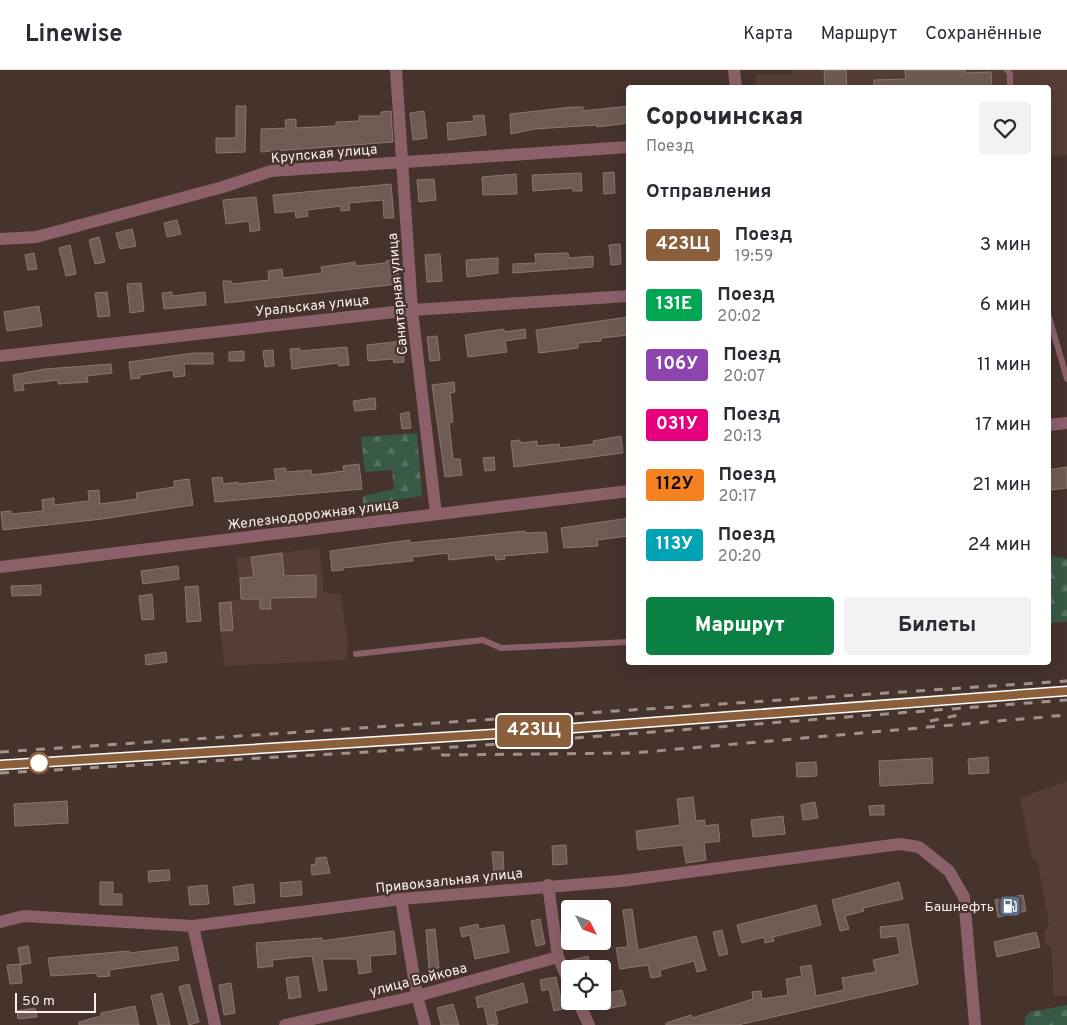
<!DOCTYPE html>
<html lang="ru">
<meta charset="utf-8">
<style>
:root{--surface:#fff;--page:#f2f2f3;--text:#2b2b33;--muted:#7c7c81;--line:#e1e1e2;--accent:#0b8043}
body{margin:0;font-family:Overpass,sans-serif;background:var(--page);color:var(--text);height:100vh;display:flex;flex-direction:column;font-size:19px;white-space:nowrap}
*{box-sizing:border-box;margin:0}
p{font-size:16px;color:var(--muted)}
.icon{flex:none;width:28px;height:28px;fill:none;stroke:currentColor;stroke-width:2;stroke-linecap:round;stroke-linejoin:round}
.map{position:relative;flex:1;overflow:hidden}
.details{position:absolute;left:626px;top:15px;width:425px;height:580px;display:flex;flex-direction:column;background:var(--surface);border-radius:5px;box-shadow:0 5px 20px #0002}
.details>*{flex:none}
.badge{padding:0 10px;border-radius:4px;font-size:18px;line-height:32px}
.needle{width:32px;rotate:132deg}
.fabs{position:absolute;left:561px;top:830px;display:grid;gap:10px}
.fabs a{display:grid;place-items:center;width:50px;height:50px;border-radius:5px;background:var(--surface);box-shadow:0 5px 20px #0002;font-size:25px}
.scale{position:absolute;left:15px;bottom:12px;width:81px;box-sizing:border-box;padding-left:5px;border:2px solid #faeee9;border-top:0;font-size:14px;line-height:18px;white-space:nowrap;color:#faeee9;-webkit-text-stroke:4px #45332c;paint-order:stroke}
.map>.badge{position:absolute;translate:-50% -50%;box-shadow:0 0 0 2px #fff}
h2{padding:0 20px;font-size:19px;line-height:45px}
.round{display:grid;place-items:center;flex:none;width:52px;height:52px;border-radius:5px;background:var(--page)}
.head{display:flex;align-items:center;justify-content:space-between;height:85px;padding:0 20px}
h1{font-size:24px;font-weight:800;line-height:38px}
.action{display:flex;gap:10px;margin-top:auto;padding:10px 20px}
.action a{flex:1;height:58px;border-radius:5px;background:var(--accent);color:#fff;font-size:20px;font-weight:800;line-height:58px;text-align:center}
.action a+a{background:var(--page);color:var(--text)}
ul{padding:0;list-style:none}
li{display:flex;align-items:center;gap:15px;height:60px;padding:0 20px}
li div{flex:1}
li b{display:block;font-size:19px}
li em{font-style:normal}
li .badge{min-width:55px;font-weight:700;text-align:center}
header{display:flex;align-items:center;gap:30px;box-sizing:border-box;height:70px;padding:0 25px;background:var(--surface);border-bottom:1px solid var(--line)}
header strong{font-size:24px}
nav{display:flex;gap:28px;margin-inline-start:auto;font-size:18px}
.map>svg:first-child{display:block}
.built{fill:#563d35}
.forest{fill:url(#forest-firs)}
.building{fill:#6f5b53;stroke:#8c776f}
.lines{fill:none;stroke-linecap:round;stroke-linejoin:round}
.service{stroke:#8c6068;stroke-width:6}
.minor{stroke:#8c6068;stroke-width:12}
.rail{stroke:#a0918b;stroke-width:3;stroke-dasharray:9 9;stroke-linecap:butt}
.line-casing{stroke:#fff;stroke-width:11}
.line{stroke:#8b5e3c;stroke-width:8}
.stop-dot{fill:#fff;stroke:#8b5e3c;stroke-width:2.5}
.labels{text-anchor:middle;stroke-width:4.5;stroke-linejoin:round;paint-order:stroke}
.street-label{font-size:14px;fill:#faeee9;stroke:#45332c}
.poi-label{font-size:14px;fill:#faeee9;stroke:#45332c;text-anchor:end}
</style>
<header>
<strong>Linewise</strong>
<nav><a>Карта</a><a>Маршрут</a><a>Сохранённые</a></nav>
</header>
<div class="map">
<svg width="1067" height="955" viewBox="0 0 1067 955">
<defs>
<pattern id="forest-firs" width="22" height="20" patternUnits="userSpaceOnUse" patternTransform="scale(1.25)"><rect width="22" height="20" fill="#385946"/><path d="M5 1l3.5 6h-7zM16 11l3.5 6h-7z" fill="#567161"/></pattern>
</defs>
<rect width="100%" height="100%" fill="#45332c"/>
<path class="built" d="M792,0H1067V85L1049,86V18H756L755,5L792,4Z
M319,478L324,523L341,524L348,577L345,590L224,596L219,533L241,529L237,488Z
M1067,711V926H1054L1051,877L1045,873L1044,863L1049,855L1038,793L1032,787L1020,728Z"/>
<path class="forest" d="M417,363L422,426L363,435V426L394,419L392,400L365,402L361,367Z
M1054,486L1067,489V552L1049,553V488Z
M1067,935V955H1025V947L1030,942Z"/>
<path class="building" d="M824,0H846L847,18H825Z
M905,0H965V3L991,2L992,18H874V10L906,9Z
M236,36H246L245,82L216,83V68H236Z
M629,36V53L597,57V55L534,59L511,64L510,44L573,37H583V41Z
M391,41L393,72L261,82V59L286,58L285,50L296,49V58L336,56V52L359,51V46H381V42Z
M424,41L427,68L413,70L410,43Z
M484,45L486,65L448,70L447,53L474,51L473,46Z
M614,102L615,123L604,124L603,103Z
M581,103L582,121H573V118L533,121L532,105Z
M516,104L517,124L483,125L482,107Z
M434,109L436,130L419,132L417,110Z
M391,114L394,148H384L383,130L349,133L350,140L341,141V136L307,140L308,146L296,148L295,141L275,143L273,125Z
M256,127L260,160L250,162L249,151L226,154L223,130Z
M177,150L181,164L167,167L164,153Z
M132,159L136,176L120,179L116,163Z
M99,167L105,192L95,194L89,170Z
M620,174L621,194L611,195L609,175Z
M70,175L76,204L66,206L59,178Z
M34,183L37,199L28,200L25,185Z
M568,183L569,188L593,186V197L513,203V194L536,193L535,184Z
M440,184L442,211L427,212L425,185Z
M498,188V203L467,207L466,190Z
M397,189L399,214L225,233L223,211H231L232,214L269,210L268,201L282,199L283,208L322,203L321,197L355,192L356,196L386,193V191Z
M141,213L144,241L130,243L127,214Z
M107,222L110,246L98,247L95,223Z
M172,222V226L205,222L206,235L164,239L162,223Z
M39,236L42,256L7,261L4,242Z
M628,247L629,265L601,268V271L578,273V278L539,283L536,260Z
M504,259V262L525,259L526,268L505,271L507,282L468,287L465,265Z
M437,266L440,290L430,291L427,267Z
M402,271L404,292L394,293L393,289L368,291L367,275Z
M347,277L349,295L339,296L338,293L292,299L290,279L300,278V281Z
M273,280L274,296L265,297L263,281Z
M244,281V291H229V282Z
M194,283H213V294H184L185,306L174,307L173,300L140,305V308L131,309L129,292Z
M111,294L112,303L87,306L88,312L58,314V310L23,314L24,320L15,321L13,305L45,299Z
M454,312L455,322L450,323L453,352L449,353L453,389H460L462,405L445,407L432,315Z
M375,328L376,339L355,341L353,331Z
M409,342L411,358L402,359L400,344Z
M621,366L623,383L514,397L511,371L520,370V373L537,371V376L559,374L560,378L594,374L593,371Z
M494,387L495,400L485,401L483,388Z
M359,394L362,419L215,432L212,408L222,407L223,414L238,412V414L276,410L274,399L286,398V402L311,400L312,405L344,401L343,396Z
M1067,397V418L1050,420L1049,400Z
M189,409L193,435L102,449L3,460L1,442L11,441V444L43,441L42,430L54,428V435L89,431L88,421L99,420L100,434L137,429L136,423L174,417V411Z
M629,448V466L597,470L598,476L564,478L561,458Z
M525,461V463L546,462L548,482L504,486L505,489L496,490L495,485L449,490L448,483L412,487L413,491L343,498V500L332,501L330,481L410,470V473Z
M282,483L284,506L316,505V527L270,528L271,539H260V529H241L240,508L254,507L251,487Z
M178,496L179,509L143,514L141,501Z
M41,515V525L12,526L11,516Z
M198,516L201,551L187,552L185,517Z
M152,524L154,549L142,550L139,526Z
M231,532L233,560L221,561L219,533Z
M166,582L167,592L146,595L145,585Z
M988,687L989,703L969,704L968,689Z
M932,688L933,713L880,716L879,691Z
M816,692L817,706L797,707L796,693Z
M693,727L696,751L705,750V756L718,754L720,771L704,773L706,790L686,793L683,775L638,780L636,761L680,755L677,729Z
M67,731L68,753L15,756L14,734Z
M815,732L818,748L803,750L801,735Z
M884,735V745H870L869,736Z
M783,746L785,764L753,767L751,750Z
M566,775L567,794L553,795L552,776Z
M492,782H503L504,801L494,802Z
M326,787L330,803L312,805L311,795L316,794V788Z
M169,800L170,810L149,812L148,801Z
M301,811L302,825L281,827L280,813Z
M100,812H113V824H122V835H100Z
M899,812L903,829L863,838L864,841L845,846L849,859L840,861L832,830Z
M253,814L255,833L235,835L233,817Z
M207,815L209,834L190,835L188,817Z
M1023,825L1026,841L998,847L995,830Z
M816,835L821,855L773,867L774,871L765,873L764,867L742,873L737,855Z
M632,839L638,880L696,866L706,900L697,902L694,891L660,900L661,906L651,908L648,895L620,899L616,878L628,877L623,840Z
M540,849L545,874L536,876L531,851Z
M478,854L479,859L504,855L509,882L475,889L470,865L462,867L460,858Z
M908,854L918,914L738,955H666V953L691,945L692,948L753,929L752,922L761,921L762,929L788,925L786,909L802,906L800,897L811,895L816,926L844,920L842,908L876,902L873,890L900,884L897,866L881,868L880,857Z
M435,859L439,898L429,899L426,860Z
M722,860L728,884L719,886L713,862Z
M394,861L396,884L370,886L371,902L359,904L357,889H322L327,920L319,921L312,886L272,890L273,896L258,898L256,873L322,868V871Z
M1036,862L1040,877L997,887L994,872Z
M28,876L31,893L21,895L18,878Z
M177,877L179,890L109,900L110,906L98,907L97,903L51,906L48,888L129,881L130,883Z
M588,886L591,899H574L572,890Z
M20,894L22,913L10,914L7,895Z
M298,906L301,927L289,929L286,908Z
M556,907L563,939L554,941L549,919L542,921L540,910Z
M231,913L235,943L224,945L219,915Z
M523,913L528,932L495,941L498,954L488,955L484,936L478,938L476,927Z
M189,914L199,952L189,955L179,917Z
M622,920L626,935L607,939L604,924Z
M162,923L170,955H158L151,926Z
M453,934L459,955H441L437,938Z
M135,936L139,955H79V952L101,946V943Z
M35,938L37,947L18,949L17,941Z"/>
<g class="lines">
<path class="service" d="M1007,0L1010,4V18
M1049,247L1067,309
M356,584L483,570L501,578L629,572"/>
<path class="minor" d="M396,0L412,240L436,444
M734,0L736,18
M0,169L36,167L223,117L271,101L629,77
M0,286L412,240L629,226
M1049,355L1067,353
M0,497L629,421
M548,815L558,887L570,914
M401,829L417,926L425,955
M0,852L24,846L193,856L401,829L621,811L900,774L919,777L949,801L964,827L975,955
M193,856L215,955
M578,931L589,955
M285,955L417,926L558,887"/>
<path class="rail" d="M930,651L964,644
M0,682L1067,611
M441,685L633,683L1067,645
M0,695L494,664L1067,621
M0,703L471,676L1067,630"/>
</g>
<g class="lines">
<g class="line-casing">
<path id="line" d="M0,695L494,664L1067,621"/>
</g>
<use href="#line" class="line"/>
</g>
<defs>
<g id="fuel-square" transform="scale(1.125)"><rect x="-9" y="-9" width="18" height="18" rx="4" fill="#5c6f8a" stroke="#45332c"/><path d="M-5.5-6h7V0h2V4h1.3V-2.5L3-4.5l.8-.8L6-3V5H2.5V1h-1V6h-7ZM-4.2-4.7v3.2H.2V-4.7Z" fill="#fff"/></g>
</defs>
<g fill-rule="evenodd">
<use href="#fuel-square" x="1010" y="836"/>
</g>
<circle class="stop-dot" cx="39" cy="693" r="10"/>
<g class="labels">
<g class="street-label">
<text transform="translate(324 83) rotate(-5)" y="5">Крупская улица</text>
<text transform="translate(397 224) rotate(-95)" y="5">Санитарная улица</text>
<text transform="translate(312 235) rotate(-6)" y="5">Уральская улица</text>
<text transform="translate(313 444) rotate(-7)" y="5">Железнодорожная улица</text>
<text transform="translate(449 810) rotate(-6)" y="5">Привокзальная улица</text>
<text transform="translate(418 909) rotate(-14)" y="5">улица Войкова</text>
</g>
<g class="poi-label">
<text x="994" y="841">Башнефть</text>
</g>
</g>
</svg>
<div class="fabs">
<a><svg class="needle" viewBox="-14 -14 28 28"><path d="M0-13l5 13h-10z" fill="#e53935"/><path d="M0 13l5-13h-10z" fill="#7c7c81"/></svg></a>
<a><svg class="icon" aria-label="locate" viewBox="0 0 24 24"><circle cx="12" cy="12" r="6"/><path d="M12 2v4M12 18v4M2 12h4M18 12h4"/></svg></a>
</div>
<div class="scale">50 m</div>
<b class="badge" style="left:534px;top:661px;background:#8b5e3c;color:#fff">423Щ</b>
<section class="details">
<div class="head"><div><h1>Сорочинская</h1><p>Поезд</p></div><a class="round"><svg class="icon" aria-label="heart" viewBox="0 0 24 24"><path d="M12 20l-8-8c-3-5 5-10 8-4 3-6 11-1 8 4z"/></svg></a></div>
<h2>Отправления</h2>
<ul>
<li><span class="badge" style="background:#8b5e3c;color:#fff">423Щ</span><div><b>Поезд</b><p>19:59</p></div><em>3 мин</em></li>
<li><span class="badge" style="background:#00a651;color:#fff">131Е</span><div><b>Поезд</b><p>20:02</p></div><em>6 мин</em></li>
<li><span class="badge" style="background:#8e44ad;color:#fff">106У</span><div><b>Поезд</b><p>20:07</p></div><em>11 мин</em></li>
<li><span class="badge" style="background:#e6007e;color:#fff">031У</span><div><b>Поезд</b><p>20:13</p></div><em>17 мин</em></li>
<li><span class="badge" style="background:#f58220;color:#111">112У</span><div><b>Поезд</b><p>20:17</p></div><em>21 мин</em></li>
<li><span class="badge" style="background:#00a3b4;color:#fff">113У</span><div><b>Поезд</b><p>20:20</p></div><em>24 мин</em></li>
</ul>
<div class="action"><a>Маршрут</a><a>Билеты</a></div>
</section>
</div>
